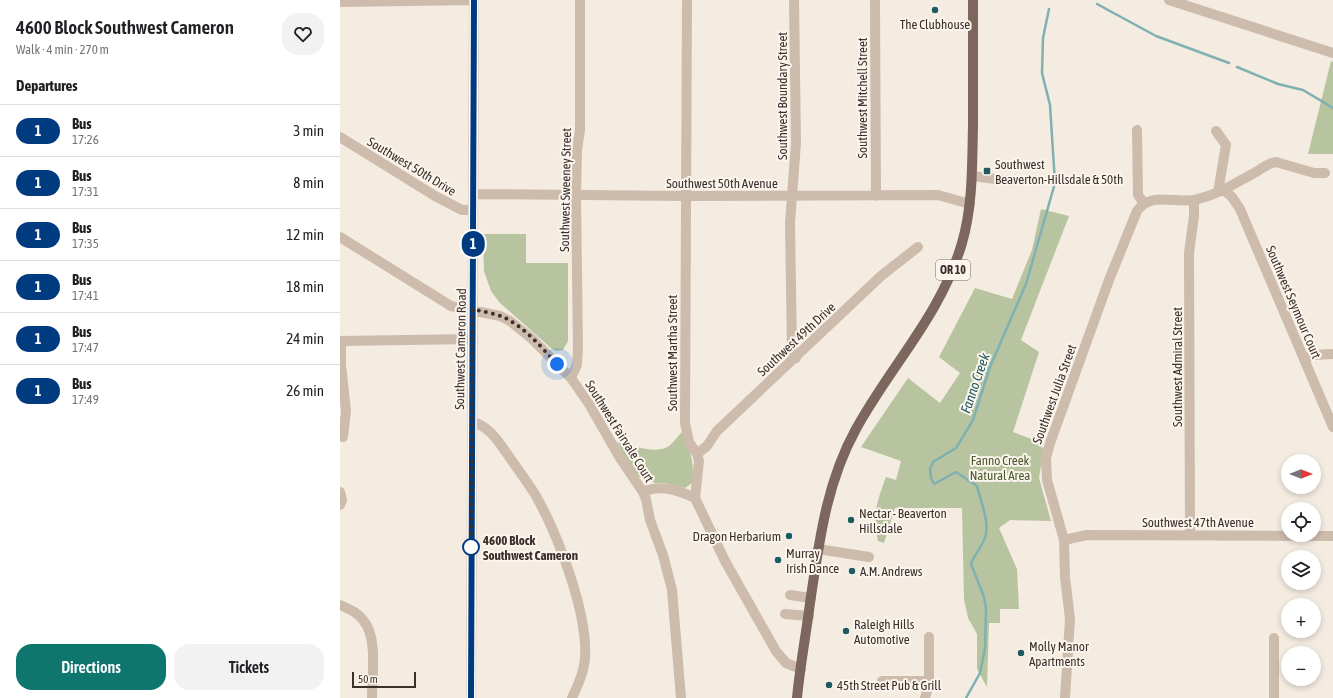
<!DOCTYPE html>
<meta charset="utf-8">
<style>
:root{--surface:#fff;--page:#f2f2f2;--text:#202124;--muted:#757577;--line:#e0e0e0;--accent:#0f766e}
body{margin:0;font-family:"Asap Condensed",sans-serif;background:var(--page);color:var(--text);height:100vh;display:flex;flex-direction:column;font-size:15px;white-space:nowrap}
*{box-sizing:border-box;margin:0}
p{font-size:13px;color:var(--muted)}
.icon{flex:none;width:22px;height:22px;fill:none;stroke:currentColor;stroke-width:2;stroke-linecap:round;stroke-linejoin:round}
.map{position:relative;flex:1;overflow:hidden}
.details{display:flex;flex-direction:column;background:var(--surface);width:340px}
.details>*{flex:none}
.badge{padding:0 8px;border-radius:13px;font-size:14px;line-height:26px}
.needle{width:26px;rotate:90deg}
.controls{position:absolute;left:941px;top:454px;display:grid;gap:8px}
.controls a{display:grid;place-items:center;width:40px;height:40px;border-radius:50%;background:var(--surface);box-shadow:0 2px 6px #0003;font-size:20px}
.scale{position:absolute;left:12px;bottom:10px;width:64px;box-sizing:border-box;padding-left:4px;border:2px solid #3b302b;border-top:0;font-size:11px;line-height:14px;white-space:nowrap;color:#3b302b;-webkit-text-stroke:3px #fbf5ee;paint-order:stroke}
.you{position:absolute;width:20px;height:20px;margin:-10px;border:3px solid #fff;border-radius:50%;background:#1a73e8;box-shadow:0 0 0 6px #1a73e833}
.map>.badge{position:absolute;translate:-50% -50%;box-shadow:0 0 0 2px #fff}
h2{padding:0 16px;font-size:15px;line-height:36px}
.round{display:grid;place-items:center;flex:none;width:42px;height:42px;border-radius:16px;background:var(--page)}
.head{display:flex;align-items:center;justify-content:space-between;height:68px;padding:0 16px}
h1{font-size:19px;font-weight:600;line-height:30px}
.primary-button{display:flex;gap:8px;margin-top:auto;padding:8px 16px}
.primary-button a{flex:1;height:46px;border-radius:16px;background:var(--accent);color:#fff;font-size:16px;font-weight:600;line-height:46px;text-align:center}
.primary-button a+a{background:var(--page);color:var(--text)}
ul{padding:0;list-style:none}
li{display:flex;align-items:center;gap:12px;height:52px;padding:0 16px;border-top:1px solid var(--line)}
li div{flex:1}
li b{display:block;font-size:15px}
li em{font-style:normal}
li .badge{min-width:44px;font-weight:700;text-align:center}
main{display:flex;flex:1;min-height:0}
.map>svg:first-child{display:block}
.green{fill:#b8c4a0}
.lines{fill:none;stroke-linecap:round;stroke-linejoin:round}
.stream{stroke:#7fb0b2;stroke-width:2.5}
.minor{stroke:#cdbbac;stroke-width:10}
.major{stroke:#7d675c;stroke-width:10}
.line-casing{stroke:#fff;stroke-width:9}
.line{stroke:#003b80;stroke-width:6}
.walk{stroke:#3b302b;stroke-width:4;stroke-dasharray:0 7.2}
.poi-dot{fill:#1f5a5e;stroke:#fbf5ee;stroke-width:1.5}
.stop-dot{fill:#fff;stroke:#003b80;stroke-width:2}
.labels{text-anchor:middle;stroke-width:4;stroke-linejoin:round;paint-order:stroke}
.shield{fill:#fbf5ee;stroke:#756b66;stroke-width:1}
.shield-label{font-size:12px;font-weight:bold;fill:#3b302b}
.poi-label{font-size:13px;fill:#3b302b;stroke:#fbf5ee;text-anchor:start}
.street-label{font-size:13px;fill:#3b302b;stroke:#fbf5ee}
.park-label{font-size:13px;fill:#4a5a2e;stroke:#fbf5ee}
.stop-label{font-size:13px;font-weight:bold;fill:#3b302b;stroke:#fbf5ee;text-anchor:start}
.water-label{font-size:14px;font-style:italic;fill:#1f5a5e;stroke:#fbf5ee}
</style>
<main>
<section class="details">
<div class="head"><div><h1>4600 Block Southwest Cameron</h1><p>Walk · 4 min · 270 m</p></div><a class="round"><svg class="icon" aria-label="heart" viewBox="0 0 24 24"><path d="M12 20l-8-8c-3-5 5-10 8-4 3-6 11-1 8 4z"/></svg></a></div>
<h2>Departures</h2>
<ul>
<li><span class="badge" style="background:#003b80;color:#fff">1</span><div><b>Bus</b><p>17:26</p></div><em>3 min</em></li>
<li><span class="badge" style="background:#003b80;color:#fff">1</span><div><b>Bus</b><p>17:31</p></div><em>8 min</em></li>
<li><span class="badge" style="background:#003b80;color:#fff">1</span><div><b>Bus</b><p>17:35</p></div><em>12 min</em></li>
<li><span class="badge" style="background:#003b80;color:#fff">1</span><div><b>Bus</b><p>17:41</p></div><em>18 min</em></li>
<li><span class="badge" style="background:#003b80;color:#fff">1</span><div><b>Bus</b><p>17:47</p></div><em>24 min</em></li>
<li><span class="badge" style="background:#003b80;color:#fff">1</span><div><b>Bus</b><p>17:49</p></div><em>26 min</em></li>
</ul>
<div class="primary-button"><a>Directions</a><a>Tickets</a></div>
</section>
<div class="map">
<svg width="993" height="698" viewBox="0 0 993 698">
<rect width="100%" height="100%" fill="#f4ebe1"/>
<path class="green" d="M991,61L993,62V154H968Z
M701,209L729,216L681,340L699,352L673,432L702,443L701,447L704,448L699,478L711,521L670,520L659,528L677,569L679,609H660V623H649L647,687L637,669V634L628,618L624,599L622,508H555L544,543L538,541C532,516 537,501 546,477L556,480L561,461L521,447L568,378L600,403L620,373L599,357L635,288L672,299L692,250Z
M143,234H186V263H228V341L223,350L216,351L212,349L160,303L151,291L144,271Z
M342,432C350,450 355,463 352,483L345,488L325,483H315L297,476L289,466L277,442C292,445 315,455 329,446C334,442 338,436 342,432Z"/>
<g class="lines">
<path class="stream" d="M757,4L816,36L889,63
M897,67L938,84L963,90L993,108
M626,698L640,673L645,648L646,608L644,597L631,564C634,556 639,550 643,542C652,527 641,503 637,486L616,472L594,484L591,478L590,469L593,462L616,448L633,420L650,367L686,284L715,183L710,105L702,73L703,38L709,9"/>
<path class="minor" d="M347,0L345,423L349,442L357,454L359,461L355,498L385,561L436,651L446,663L461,669
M454,0L456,143L450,223L452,350L456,358
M535,0L536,196
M829,0L993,53
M0,2L134,0
M797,130L798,195L804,203
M876,131L886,145L878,192
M0,137L95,196L122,210H133
M632,176L671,181
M885,191L892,197L900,209L993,427
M133,194L345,196L598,195L630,204
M0,237L111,306L160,316L170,321L192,339L231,378L249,404L280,458L303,492L306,499L310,520L323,555L332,590L341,698
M0,341L133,339
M1,341V365L6,411L3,437
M964,359L974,355L993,354
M231,378L237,365L238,349L236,195L237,150L240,130V0
M132,422C149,425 160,444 170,458C179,471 188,483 196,496C218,535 248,613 245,658C244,672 238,685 232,698
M357,454L367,446L377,431L541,276L578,247
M0,492L2,500L0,505
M303,492C321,484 338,490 355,498
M850,534L849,253L854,216V200
M724,540L747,535L993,536
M478,549L529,557
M450,595L471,598
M0,605C9,609 17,612 23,620C38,636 32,677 32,698
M445,614L469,616
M934,638V698
M542,681H589
M131,698L134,0
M585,698L589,684V637
M725,698L730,619L725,577L724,540L707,480L706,458L710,443L769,280L797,211C812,190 837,205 858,199C880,194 897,182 916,172C922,168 929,163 936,162L974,173H985"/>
<path class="major" d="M457,698C460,666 466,635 470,603C479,543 486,483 516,429C551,365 601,315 622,243C633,205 632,165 633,126C633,84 633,42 633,0"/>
</g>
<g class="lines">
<g class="line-casing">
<path id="line" d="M131,698L134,0"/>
</g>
<use href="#line" class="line"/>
<path class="walk" d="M131,547V551L133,309C143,312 154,313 163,317C185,327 201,347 217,364"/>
</g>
<g class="poi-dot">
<circle cx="595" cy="10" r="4"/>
<rect x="643" y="167" width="8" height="8" rx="2"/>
<circle cx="511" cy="520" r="4"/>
<circle cx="449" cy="536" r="4"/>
<circle cx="438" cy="560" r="4"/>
<circle cx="512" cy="571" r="4"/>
<circle cx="506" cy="631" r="4"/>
<circle cx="681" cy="653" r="4"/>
<circle cx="489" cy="685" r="4"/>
</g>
<circle class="stop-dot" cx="131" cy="547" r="8"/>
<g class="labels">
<rect class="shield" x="596" y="260" width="34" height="20" rx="3"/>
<g class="shield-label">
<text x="613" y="274">OR 10</text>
</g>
<g class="poi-label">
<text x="595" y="29" text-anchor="middle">The Clubhouse</text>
<text x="655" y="169">Southwest<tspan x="655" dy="15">Beaverton-Hillsdale &amp; 50th</tspan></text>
<text x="519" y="518">Nectar - Beaverton<tspan x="519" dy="15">Hillsdale</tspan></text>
<text x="441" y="541" text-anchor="end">Dragon Herbarium</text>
<text x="446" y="558">Murray<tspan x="446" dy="15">Irish Dance</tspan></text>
<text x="520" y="576">A.M. Andrews</text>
<text x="514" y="629">Raleigh Hills<tspan x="514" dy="15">Automotive</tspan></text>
<text x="689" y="651">Molly Manor<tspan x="689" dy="15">Apartments</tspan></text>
<text x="497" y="690">45th Street Pub &amp; Grill</text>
</g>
<g class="street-label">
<text transform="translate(442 96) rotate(-90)" y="5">Southwest Boundary Street</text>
<text transform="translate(522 98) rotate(-90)" y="5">Southwest Mitchell Street</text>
<text transform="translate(72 166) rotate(31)" y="5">Southwest 50th Drive</text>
<text x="382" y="188">Southwest 50th Avenue</text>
<text transform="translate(225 190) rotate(-89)" y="5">Southwest Sweeney Street</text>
<text transform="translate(954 302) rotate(67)" y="5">Southwest Seymour Court</text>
<text transform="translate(456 339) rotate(-43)" y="5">Southwest 49th Drive</text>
<text transform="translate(120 349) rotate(-89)" y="5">Southwest Cameron Road</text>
<text transform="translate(332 353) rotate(-90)" y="5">Southwest Martha Street</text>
<text transform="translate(837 367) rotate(-90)" y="5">Southwest Admiral Street</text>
<text transform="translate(714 394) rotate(-70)" y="5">Southwest Julia Street</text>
<text transform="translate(280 431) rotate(58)" y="5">Southwest Fairvale Court</text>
<text x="858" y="527">Southwest 47th Avenue</text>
</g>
<g class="park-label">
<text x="660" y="465">Fanno Creek<tspan x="660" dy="15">Natural Area</tspan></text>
</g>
<g class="stop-label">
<text x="143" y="545">4600 Block<tspan x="143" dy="15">Southwest Cameron</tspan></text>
</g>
<g class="water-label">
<text transform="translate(635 383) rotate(-71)" y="5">Fanno Creek</text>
</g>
</g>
</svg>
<div class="controls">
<a><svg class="needle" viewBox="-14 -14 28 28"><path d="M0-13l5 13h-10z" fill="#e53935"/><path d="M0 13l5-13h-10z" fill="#757577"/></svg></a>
<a><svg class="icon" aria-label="locate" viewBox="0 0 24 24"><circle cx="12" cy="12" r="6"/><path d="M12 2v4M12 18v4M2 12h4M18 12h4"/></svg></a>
<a><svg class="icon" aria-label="layers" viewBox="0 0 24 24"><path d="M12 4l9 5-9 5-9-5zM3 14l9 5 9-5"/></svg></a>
<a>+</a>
<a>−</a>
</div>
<div class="scale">50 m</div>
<div class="you" style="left:217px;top:364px"></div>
<b class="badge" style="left:133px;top:244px;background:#003b80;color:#fff">1</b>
</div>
</main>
